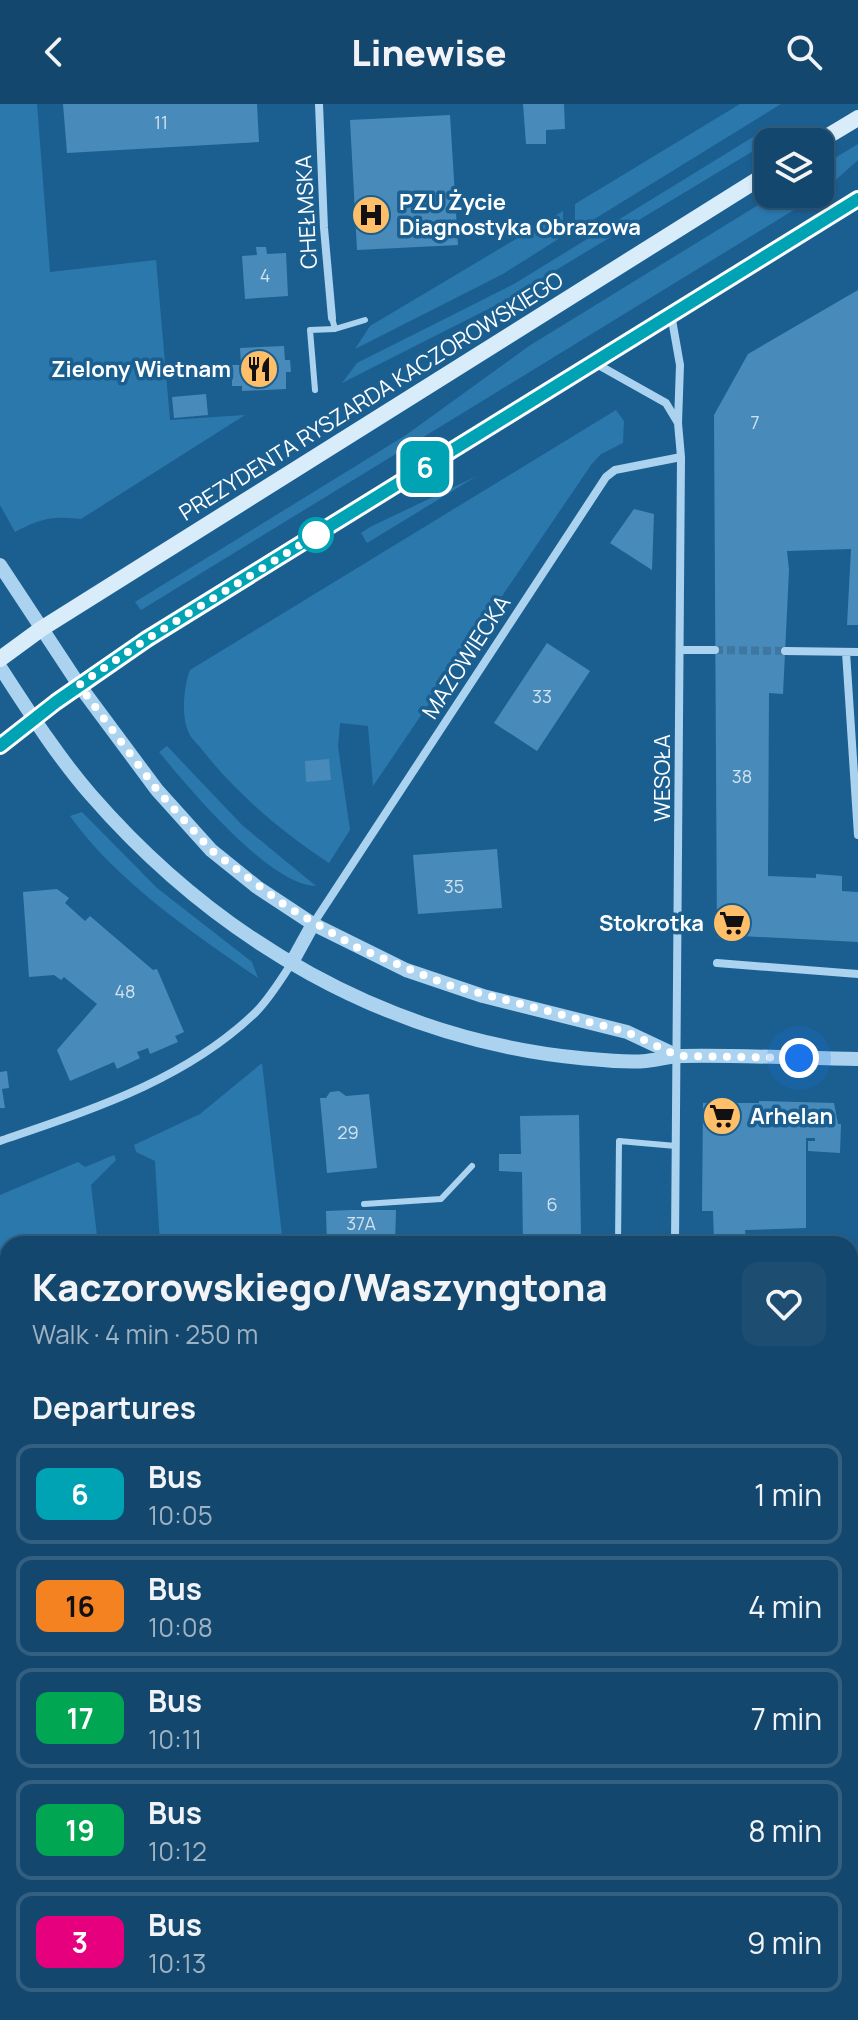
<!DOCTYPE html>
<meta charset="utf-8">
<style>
:root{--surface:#14476d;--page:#1d4e72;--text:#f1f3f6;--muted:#9db2c2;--line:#335f80}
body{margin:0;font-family:Manrope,sans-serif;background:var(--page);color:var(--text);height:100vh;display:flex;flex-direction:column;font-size:30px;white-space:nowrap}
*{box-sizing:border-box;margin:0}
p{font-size:26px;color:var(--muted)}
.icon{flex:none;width:44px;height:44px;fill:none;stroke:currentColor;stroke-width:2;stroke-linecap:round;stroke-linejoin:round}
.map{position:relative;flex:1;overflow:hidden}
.side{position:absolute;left:0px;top:1132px;width:858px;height:784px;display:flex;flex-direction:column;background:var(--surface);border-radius:24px 24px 0 0;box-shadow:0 2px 6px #0004,0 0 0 2px var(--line)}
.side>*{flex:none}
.badge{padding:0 16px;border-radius:12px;font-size:28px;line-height:52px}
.fabs{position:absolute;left:754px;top:24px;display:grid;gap:16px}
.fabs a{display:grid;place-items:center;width:80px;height:80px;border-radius:16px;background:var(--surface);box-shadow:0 2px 6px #0004,0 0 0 2px var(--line);font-size:40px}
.you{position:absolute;width:40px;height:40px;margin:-20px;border:6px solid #fff;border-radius:50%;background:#1a73e8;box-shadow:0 0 0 12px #1a73e833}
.map>.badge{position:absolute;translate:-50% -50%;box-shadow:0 0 0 4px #fff}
h2{padding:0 32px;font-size:30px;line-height:72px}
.round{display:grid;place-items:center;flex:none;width:84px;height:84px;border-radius:16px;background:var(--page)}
.headline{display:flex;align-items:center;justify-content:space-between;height:136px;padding:0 32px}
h1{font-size:38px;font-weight:800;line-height:60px}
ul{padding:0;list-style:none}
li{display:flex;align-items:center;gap:24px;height:100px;margin:0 16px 12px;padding:0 16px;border:4px solid var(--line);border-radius:16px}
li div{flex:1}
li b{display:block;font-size:30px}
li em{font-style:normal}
li .badge{min-width:88px;font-weight:700;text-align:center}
header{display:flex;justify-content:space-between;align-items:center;height:104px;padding:0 32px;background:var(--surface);font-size:36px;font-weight:800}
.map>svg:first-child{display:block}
.green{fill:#2b78ad}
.building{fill:#488bba}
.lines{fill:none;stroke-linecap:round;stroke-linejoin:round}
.minor-tunnel{stroke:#3d77a2;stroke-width:8;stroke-dasharray:8 4;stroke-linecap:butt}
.service{stroke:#abd3ef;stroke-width:6}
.minor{stroke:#abd3ef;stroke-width:8}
.tertiary{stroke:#abd3ef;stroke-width:14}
.secondary{stroke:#d8ecfa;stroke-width:16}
.line-casing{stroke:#fff;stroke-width:18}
.line{stroke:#00a3b4;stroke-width:12}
.walk{stroke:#fff;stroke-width:8;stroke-dasharray:0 14.4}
.stop-dot{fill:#fff;stroke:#00a3b4;stroke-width:4}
.labels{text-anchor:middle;stroke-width:7;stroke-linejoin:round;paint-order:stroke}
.number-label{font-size:18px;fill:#d1e2ee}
.poi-label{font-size:22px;font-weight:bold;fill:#fff;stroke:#1b5f91;text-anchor:start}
.street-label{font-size:22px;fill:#fff;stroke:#1b5f91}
</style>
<header><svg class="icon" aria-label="back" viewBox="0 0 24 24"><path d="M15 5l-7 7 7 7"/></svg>Linewise<svg class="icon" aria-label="search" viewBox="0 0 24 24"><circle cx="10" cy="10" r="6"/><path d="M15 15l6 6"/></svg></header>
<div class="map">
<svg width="858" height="1916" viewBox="0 0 858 1916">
<rect width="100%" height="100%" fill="#1b5f91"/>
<path class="green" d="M0,0H37L50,168L156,156L170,316L245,311L81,415C50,412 43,414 15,428L0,401Z
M740,0H781L575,127V100Z
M766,25L773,35L508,195L342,279L357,259L514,180Z
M858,40V56L820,90V63Z
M776,90H820L141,506L135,498L406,331L529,242Z
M563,107V132L503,170L355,245L370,222Z
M616,306L624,317L623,339L601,350L591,361L373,682L368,622L340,619L338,643L350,726L329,759C281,727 239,692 203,647C199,641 190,634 188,627C181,611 184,581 190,566Z
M477,372L367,439L361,429L370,423Z
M167,642L242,721L316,782C270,782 188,683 159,648Z
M82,708L157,784L252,858L258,874C193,829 116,777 70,712Z
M262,959L283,1140H160L155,1057L136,1048L134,1041L200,1010Z
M114,1051L116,1056L91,1081L98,1140H8V1232L0,1233V1091L78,1058L85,1063Z"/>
<path class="building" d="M63,0H257L259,38L67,49Z
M523,0H564L565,25L546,26V40H526Z
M450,11L458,141L357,146L350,16Z
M256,143H266L267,150L286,149L288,192L245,195L242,152L257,151Z
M858,186V521H847L851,445L787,447L789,466L783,590L769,589L768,772L816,774V770L842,772V787L858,788V838L741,832V836L717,833L714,311L748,250Z
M284,242L285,256H290L291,268H286V285L242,287V282H232V261H241L240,244Z
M206,290L208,311L174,314L172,293Z
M634,405L654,410L652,466L610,439Z
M547,539L590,567L537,647L494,619Z
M329,655L331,676L306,678L305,657Z
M497,745L502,804L418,810L413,751Z
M57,785L69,794L65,799L85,817L90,812L153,866L157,865L184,928L175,932L178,938L150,950L148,944L137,948L140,954L117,965L114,958L70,977L57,946L97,900L64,873L61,876L54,871L29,873L23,788Z
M7,967L9,984L2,985L5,1004H0V968Z
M339,987L346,992L369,990L377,1064L327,1069L320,994H326L330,988Z
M759,997L834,999L838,1020H841L840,1049L808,1047V1037H815V1034H806V1124L745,1126L746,1137H714L713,1107H702L703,999H759Z
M579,1011L581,1133L596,1132V1140H523L522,1068L499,1067V1050H521L520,1012Z
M351,1106H396L395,1140H327L326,1107Z
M850,1168H858V1197H850Z
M8,1258V1309L0,1311V1260Z
M0,1413H8V1467H0Z
M8,1766V1849H0V1767Z
M205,1908H262L261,1916H205Z
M336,1908H540V1916H336Z
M715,1908H767V1916H715Z"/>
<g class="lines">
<path class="minor-tunnel" d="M715,546L785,547"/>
<path class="service" d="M332,214L335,225L365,216
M315,286L310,226L335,225
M364,1100L441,1095L472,1062
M618,1140L619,1037L676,1042
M283,1916V1908"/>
<path class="minor" d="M319,0L324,124L332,214
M671,210L680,261L678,319L681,353L675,1140
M593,258L666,299L678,319
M680,546H715
M785,547L858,548
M846,548L858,731
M313,820L606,373L615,366L681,353
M717,859L858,870
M0,1037C90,1006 184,977 255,909C269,895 280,877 291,860
M0,1751H8
M676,1908L677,1916"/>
<path class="tertiary" d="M0,461L79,581L157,686L211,746L257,783L313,820L406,866L483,892L627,928L678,952
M0,563C28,606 57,652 91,691C217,836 387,935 580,954C602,956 624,959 646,957C659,956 670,952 682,952C741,951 800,954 858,955
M291,860L313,820"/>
<path class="secondary" d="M818,38L858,14
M0,555L41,525L768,69
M0,642L79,581L147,535L858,95"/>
</g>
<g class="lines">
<g class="line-casing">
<path id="line" d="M0,642L56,598L147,535L858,95"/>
</g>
<use href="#line" class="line"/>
<path class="walk" d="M316,431L326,425L147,535L79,581L157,686L211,746L286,802L356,843L445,880L627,928L678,952L799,954"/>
</g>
<defs>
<g id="hospital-disc" transform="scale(2)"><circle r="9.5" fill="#ffbf69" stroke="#1b5f91"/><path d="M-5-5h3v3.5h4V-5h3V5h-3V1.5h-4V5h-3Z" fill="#111"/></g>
<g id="restaurant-disc" transform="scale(2)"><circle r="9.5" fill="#ffbf69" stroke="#1b5f91"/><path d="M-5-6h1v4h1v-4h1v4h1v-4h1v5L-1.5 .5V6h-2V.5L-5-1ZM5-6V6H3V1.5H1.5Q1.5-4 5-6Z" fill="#111"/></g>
<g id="supermarket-disc" transform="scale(2)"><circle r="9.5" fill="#ffbf69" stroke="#1b5f91"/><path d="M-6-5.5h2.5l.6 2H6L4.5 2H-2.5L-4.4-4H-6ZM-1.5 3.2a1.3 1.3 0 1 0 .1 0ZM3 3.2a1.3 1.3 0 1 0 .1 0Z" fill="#111"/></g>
</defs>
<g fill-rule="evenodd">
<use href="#hospital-disc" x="371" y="111"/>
<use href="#restaurant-disc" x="259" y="265"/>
<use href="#supermarket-disc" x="732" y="819"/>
<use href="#supermarket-disc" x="722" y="1012"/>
</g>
<circle class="stop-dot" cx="316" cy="431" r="16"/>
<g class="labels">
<g class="number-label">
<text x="161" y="25">11</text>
<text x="265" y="178">4</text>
<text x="755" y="325">7</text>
<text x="542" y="599">33</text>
<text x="742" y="679">38</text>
<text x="454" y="789">35</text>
<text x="125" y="894">48</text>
<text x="348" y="1035">29</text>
<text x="552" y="1107">6</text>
<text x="361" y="1126">37A</text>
</g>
<g class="poi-label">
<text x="399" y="106">PZU Życie<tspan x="399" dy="25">Diagnostyka Obrazowa</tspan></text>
<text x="231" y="273" text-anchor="end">Zielony Wietnam</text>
<text x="704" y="827" text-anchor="end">Stokrotka</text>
<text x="750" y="1020">Arhelan</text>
</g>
<g class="street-label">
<text transform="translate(306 108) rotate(-93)" y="8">CHEŁMSKA</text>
<text transform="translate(371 292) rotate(-32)" y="8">PREZYDENTA RYSZARDA KACZOROWSKIEGO</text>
<text transform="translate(466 553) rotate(-57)" y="8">MAZOWIECKA</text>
<text transform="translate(662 674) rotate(-90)" y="8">WESOŁA</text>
</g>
</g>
</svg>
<div class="fabs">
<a><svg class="icon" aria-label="layers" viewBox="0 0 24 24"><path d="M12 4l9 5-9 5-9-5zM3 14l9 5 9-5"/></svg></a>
</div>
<div class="you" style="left:799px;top:954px"></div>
<b class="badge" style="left:425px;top:363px;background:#00a3b4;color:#fff">6</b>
<section class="side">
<div class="headline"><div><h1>Kaczorowskiego/Waszyngtona</h1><p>Walk · 4 min · 250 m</p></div><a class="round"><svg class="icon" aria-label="heart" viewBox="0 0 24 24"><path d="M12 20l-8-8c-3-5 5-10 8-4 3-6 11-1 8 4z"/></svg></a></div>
<h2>Departures</h2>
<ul>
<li><span class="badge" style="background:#00a3b4;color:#fff">6</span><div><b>Bus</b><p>10:05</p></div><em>1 min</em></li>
<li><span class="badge" style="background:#f58220;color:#111">16</span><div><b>Bus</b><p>10:08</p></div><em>4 min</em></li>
<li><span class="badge" style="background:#00a651;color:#fff">17</span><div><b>Bus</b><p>10:11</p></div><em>7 min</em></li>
<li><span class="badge" style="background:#00a651;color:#fff">19</span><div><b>Bus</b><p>10:12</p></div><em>8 min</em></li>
<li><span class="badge" style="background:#e6007e;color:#fff">3</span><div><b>Bus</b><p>10:13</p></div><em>9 min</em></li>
</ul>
</section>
</div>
